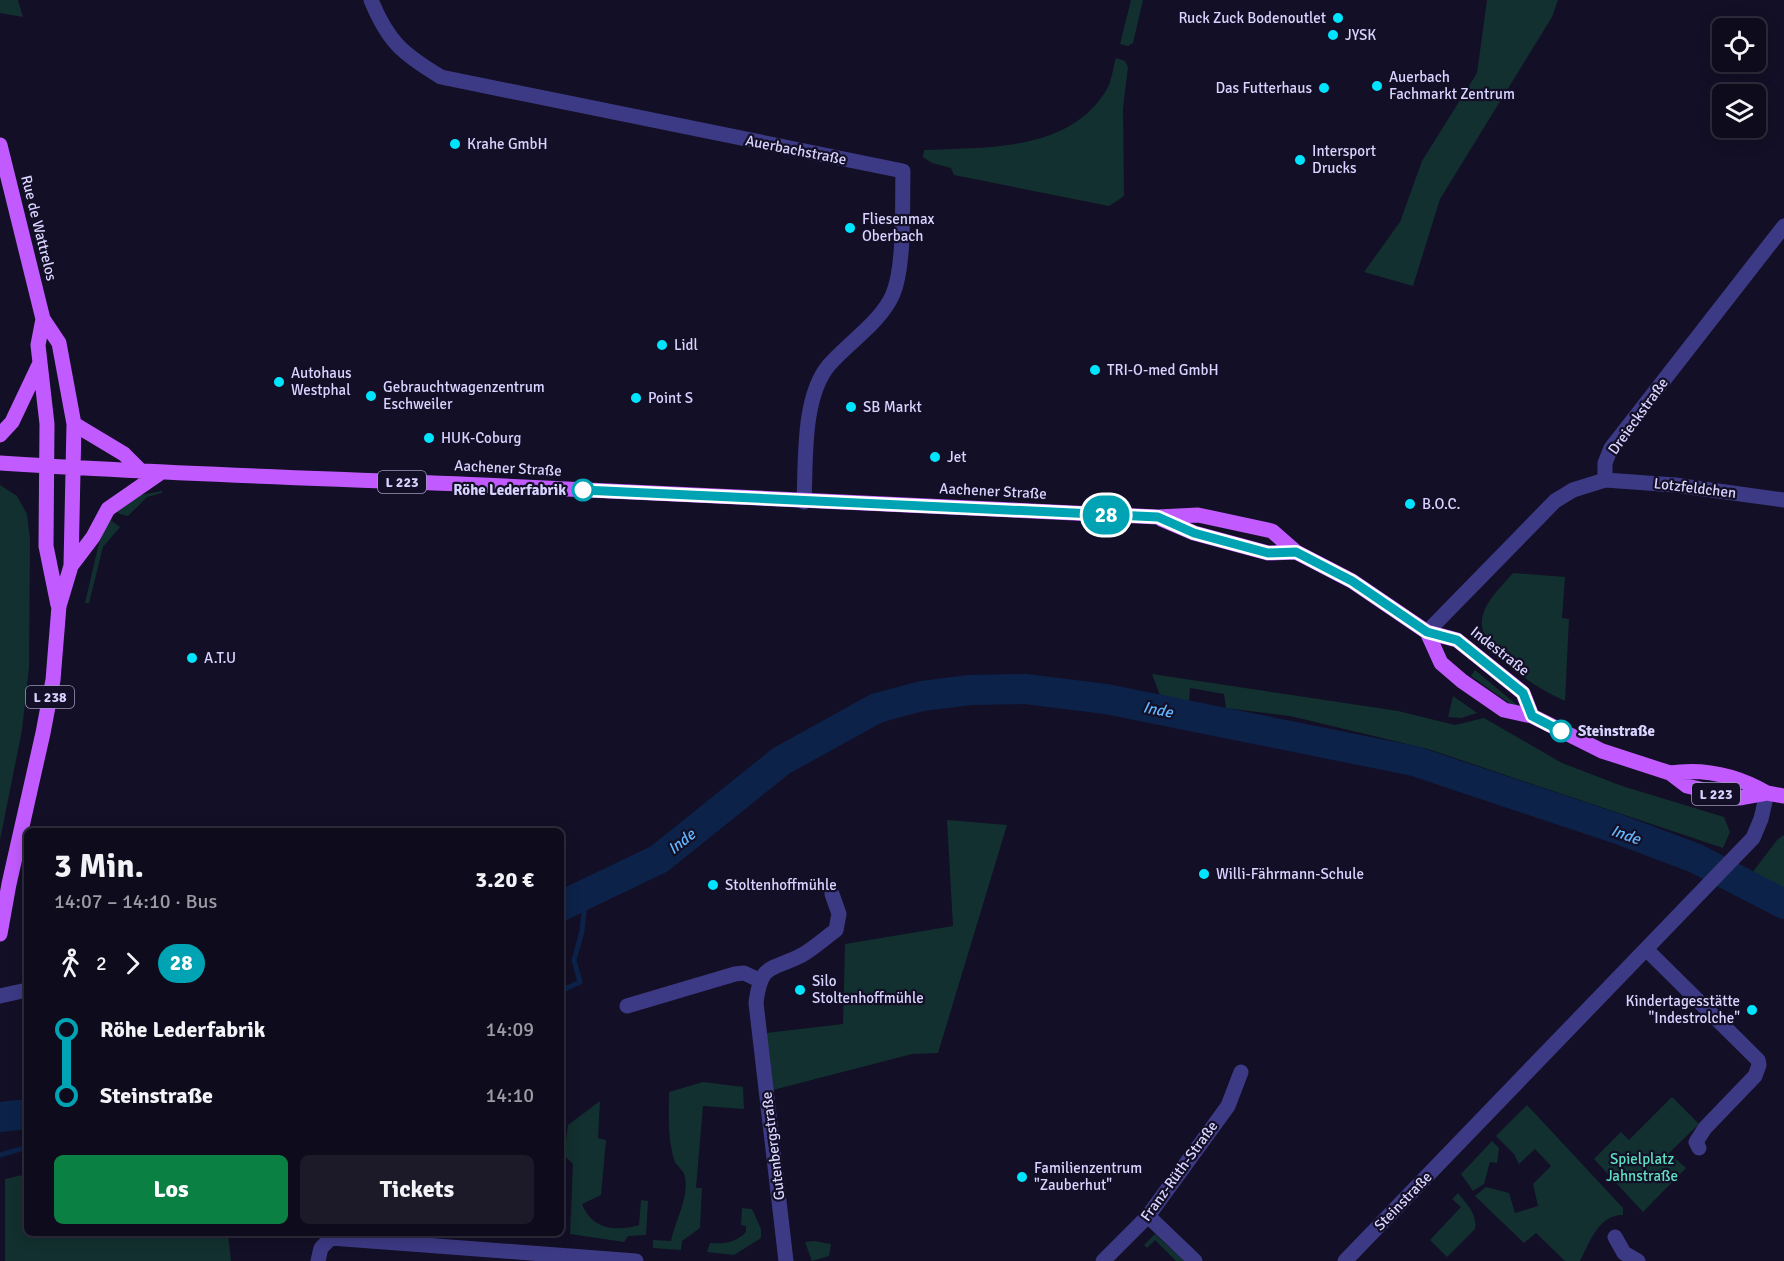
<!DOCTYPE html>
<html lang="de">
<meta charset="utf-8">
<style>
:root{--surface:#0e0b1c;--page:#1c1929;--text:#f1f3f6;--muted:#9b9ba3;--line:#2e2b3b;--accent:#0b8043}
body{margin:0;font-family:Signika,sans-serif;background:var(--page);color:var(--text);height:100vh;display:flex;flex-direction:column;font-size:22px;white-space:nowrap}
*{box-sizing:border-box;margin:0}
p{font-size:20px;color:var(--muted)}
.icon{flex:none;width:33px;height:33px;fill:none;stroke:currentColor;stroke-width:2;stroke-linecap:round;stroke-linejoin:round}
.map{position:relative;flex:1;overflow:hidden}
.details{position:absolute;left:24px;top:828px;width:540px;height:408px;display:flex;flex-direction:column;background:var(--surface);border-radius:9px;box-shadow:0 3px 15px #0003,0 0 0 2px var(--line)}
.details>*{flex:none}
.badge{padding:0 12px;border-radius:20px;font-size:21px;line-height:39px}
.tools{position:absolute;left:1712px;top:18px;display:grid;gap:12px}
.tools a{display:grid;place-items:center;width:54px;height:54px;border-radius:9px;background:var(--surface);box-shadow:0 3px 15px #0003,0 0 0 2px var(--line);font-size:30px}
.map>.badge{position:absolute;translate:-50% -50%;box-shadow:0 0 0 3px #fff}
.legs{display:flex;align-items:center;gap:9px;height:66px;padding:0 30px;font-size:20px}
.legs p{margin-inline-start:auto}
.headline{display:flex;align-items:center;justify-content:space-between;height:102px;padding:0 30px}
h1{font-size:33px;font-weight:800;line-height:45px}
.cta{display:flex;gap:12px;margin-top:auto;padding:12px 30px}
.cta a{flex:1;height:69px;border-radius:9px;background:var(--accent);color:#fff;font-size:24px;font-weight:800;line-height:69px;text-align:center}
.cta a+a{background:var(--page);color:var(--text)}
ul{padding:0 30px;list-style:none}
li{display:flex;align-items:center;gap:21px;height:66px;font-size:22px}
li i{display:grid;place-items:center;width:9px;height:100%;margin:0 8px;background:currentColor}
li i::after{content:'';width:15px;height:15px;margin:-8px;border:4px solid;border-radius:50%;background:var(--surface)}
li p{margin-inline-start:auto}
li:first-child i{background:linear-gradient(#0000 50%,currentColor 0)}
li:last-child i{background:linear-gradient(currentColor 50%,#0000 0)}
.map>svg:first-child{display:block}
.green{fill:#12302f}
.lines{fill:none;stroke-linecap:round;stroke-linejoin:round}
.stream{stroke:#0c2248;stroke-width:5}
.river{stroke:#0c2248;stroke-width:30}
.minor{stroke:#3d3a85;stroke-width:15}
.major{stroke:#c25bff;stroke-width:15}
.line-1-casing{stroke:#fff;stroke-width:14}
.line-1{stroke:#00a3b4;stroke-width:9}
.poi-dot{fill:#00e5ff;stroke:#130f26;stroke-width:2}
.stop-1-dot{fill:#fff;stroke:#00a3b4;stroke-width:3}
.labels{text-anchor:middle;stroke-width:4.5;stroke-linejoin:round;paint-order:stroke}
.shield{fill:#130f26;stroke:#9e99be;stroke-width:1.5}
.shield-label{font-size:14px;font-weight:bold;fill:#d9d4ff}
.poi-label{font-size:15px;fill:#d9d4ff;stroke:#130f26;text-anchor:start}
.street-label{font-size:15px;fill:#d9d4ff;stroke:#130f26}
.stop-label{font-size:15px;font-weight:bold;fill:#d9d4ff;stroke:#130f26;text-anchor:end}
.park-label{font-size:15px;fill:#5fe0c0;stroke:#130f26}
.water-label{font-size:16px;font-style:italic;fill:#62b6ff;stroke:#130f26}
</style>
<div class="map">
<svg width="1784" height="1261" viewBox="0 0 1784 1261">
<rect width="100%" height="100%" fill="#130f26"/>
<path class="green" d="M0,0H18L23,17L0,13Z
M1131,0H1143L1133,43L1128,46L1120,44Z
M1487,0H1558L1552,17L1440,199L1413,286L1364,272L1400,222L1422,161L1477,73Z
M1116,58L1125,61L1128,67L1123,108L1124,196L1109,206L954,175L951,168L932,163L923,157L924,150C987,147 1070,152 1107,89C1112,80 1113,67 1116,58Z
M0,485L17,496L27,514L30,539L29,668L22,730L0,840Z
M162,491V493L147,497L128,516L120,514L115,509L141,495Z
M108,518L120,527L103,547L89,603H85L98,547Z
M1513,573L1565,577L1562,618L1569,619L1565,701C1538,689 1478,653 1482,619C1485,601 1502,586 1513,573Z
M1475,670L1517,705L1516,708L1471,676Z
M1152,674L1398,711L1455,725L1484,718L1562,763L1622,786L1724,817L1730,832L1723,848L1428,749L1290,716L1226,708L1224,694L1190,688L1189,702L1161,698Z
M1453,696L1477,713L1461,718L1448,717Z
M947,820L1007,825L938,1053L912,1054L773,1090L766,1033L843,1024L845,944L953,926Z
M1784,835V888L1752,873L1777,840Z
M703,1082L743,1087L744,1109L703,1106L696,1188H702L700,1228L682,1241L681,1250L653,1248V1240L671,1241C675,1221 689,1199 685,1177C684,1171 678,1167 675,1162C667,1139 669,1115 669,1092Z
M1672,1097L1699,1124L1669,1153L1686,1168L1643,1212L1594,1159L1621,1132L1629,1140Z
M600,1101L598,1138L606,1140L601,1195L582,1204C592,1229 614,1232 639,1225L641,1200L648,1201L646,1235L628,1236L624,1242L570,1234L573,1164L564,1155L568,1125Z
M1527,1105L1623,1208V1215C1598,1215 1590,1242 1580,1261H1565L1536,1233L1524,1243L1475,1196L1486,1187L1509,1193L1515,1213L1538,1206L1533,1184L1551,1166L1535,1149L1519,1164L1514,1154L1496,1136Z
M1492,1141L1499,1148L1497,1163L1490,1162L1484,1184L1473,1191L1461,1174Z
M27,1174V1233H228L231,1261H5V1179Z
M1458,1193C1466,1203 1478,1215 1475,1229L1447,1257L1430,1240L1461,1207L1452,1199Z
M742,1208L752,1209L761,1229V1238L734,1255L707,1252L710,1243C725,1244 735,1243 746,1232V1226L741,1225Z
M1155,1234L1184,1261H1176L1155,1240L1147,1248L1144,1245Z
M814,1241L831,1244L829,1256L812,1261L805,1242Z"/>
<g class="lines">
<path class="stream" d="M561,991L580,982L574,960L582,931L586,894
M0,1155L27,1147"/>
<path class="river" d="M561,906L659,859L781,761L877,708L922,696L970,690L1025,689L1106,699L1414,761L1618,829L1695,858L1784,904
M0,1117L27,1114"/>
<path class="minor" d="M371,0C388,42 403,54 441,77L903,171C902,204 905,265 893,294C881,322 849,342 829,365C802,397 806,461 804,502
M1605,480L1675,485L1784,500
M1427,632L1555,501L1573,490L1605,480V463L1611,448L1784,226
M1647,950L1758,1060L1759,1065L1755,1076L1705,1128L1696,1142L1699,1148
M0,996L27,990
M627,1006L735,974L744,973L759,980
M1148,1216L1195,1261
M1615,1237L1624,1253L1638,1261
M318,1261L321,1248L331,1238L636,1261
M786,1261L756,1003C761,962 771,971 802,955C814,948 825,938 836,930L839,914L832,894
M1103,1261L1148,1216L1228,1106L1241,1072
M1345,1261L1753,838L1761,819L1767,793"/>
<path class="major" d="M0,145L43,319L59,343L74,424L71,566L59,606L53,680L43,733L9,884L0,934
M43,319L38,345L47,424L46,546L58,605
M74,424L124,454L141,471
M0,435L12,422L39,365
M0,463C161,474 322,478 483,485C708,496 933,506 1158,517L1198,515L1272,531L1296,552L1352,581L1427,632L1457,640L1523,693L1532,716
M1161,519L1194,533L1268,553L1296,552
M71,566L93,537L108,509L160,473
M1427,632L1441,663L1462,681L1504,710L1532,716L1602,751L1670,773L1687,786L1739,798L1767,793L1784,796
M1670,773C1705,768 1736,775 1767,793"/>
</g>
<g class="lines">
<g class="line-1-casing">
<path id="line-1" d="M583,490L1158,517L1194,533L1268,553L1296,552L1352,581L1427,632L1457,640L1523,693L1532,716L1561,731"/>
</g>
<use href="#line-1" class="line-1"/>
</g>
<g class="poi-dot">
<circle cx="1338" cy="18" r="6"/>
<circle cx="1333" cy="35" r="6"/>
<circle cx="1377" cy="86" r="6"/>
<circle cx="1324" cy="88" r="6"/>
<circle cx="455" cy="144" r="6"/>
<circle cx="1300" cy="160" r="6"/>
<circle cx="850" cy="228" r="6"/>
<circle cx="662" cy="345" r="6"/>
<circle cx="1095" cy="370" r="6"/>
<circle cx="279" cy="382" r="6"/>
<circle cx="371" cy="396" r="6"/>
<circle cx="636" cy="398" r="6"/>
<circle cx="851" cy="407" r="6"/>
<circle cx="429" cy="438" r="6"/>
<circle cx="935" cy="457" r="6"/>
<circle cx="1410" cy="504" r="6"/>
<circle cx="192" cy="658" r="6"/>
<circle cx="1204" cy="874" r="6"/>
<circle cx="713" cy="885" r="6"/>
<circle cx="800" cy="990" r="6"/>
<circle cx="1752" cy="1010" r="6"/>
<circle cx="1022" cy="1177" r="6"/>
</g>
<g class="stop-1-dot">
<circle cx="583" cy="490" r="10"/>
<circle cx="1561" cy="731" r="10"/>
</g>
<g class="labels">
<g class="shield">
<rect x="378" y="471" width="48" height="22" rx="4.5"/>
<rect x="26" y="686" width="48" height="22" rx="4.5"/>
<rect x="1692" y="783" width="48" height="22" rx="4.5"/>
</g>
<g class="shield-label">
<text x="402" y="487">L 223</text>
<text x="50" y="702">L 238</text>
<text x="1716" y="799">L 223</text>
</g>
<g class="poi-label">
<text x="1326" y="23" text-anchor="end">Ruck Zuck Bodenoutlet</text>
<text x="1345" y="40">JYSK</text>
<text x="1389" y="82">Auerbach<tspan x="1389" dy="17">Fachmarkt Zentrum</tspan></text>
<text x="1312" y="93" text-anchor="end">Das Futterhaus</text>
<text x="467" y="149">Krahe GmbH</text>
<text x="1312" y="156">Intersport<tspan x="1312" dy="17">Drucks</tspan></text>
<text x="862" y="224">Fliesenmax<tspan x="862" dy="17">Oberbach</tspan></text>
<text x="674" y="350">Lidl</text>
<text x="1107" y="375">TRI-O-med GmbH</text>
<text x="291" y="378">Autohaus<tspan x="291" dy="17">Westphal</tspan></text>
<text x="383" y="392">Gebrauchtwagenzentrum<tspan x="383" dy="17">Eschweiler</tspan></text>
<text x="648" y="403">Point S</text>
<text x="863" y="412">SB Markt</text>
<text x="441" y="443">HUK-Coburg</text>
<text x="947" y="462">Jet</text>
<text x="1422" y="509">B.O.C.</text>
<text x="204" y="663">A.T.U</text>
<text x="1216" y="879">Willi-Fährmann-Schule</text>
<text x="725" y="890">Stoltenhoffmühle</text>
<text x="812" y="986">Silo<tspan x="812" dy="17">Stoltenhoffmühle</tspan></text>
<text x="1740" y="1006" text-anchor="end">Kindertagesstätte<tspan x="1740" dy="17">"Indestrolche"</tspan></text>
<text x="1034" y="1173">Familienzentrum<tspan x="1034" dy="17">"Zauberhut"</tspan></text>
</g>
<g class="street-label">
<text transform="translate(796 150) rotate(11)" y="5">Auerbachstraße</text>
<text transform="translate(39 228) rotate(76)" y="5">Rue de Wattrelos</text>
<text transform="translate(1638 416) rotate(-54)" y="5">Dreieckstraße</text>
<text transform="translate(508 468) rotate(3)" y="5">Aachener Straße</text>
<text transform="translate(1695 488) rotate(7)" y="5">Lotzfeldchen</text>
<text transform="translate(993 491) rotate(3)" y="5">Aachener Straße</text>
<text transform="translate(1500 651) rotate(38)" y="5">Indestraße</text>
<text transform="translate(773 1146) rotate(-97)" y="5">Gutenbergstraße</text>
<text transform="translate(1179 1171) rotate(-54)" y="5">Franz-Rüth-Straße</text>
<text transform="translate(1403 1201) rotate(-46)" y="5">Steinstraße</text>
</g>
<g class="stop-label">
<text x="566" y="495">Röhe Lederfabrik</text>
<text x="1578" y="736" text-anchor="start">Steinstraße</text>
</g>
<g class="park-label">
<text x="1642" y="1164">Spielplatz<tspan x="1642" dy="17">Jahnstraße</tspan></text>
</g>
<g class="water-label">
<text transform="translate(1158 709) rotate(11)" y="6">Inde</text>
<text transform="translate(1626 834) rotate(19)" y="6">Inde</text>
<text transform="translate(681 841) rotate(-39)" y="6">Inde</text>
</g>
</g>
</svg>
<div class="tools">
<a><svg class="icon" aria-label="locate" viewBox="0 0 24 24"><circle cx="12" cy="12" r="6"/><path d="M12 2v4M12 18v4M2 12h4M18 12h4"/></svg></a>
<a><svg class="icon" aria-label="layers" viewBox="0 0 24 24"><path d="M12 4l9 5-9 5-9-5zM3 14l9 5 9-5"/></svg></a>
</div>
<b class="badge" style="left:1106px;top:515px;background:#00a3b4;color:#fff">28</b>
<section class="details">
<div class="headline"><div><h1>3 Min.</h1><p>14:07 – 14:10 · Bus</p></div><b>3.20 €</b></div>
<div class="legs"><svg class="icon" aria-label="walk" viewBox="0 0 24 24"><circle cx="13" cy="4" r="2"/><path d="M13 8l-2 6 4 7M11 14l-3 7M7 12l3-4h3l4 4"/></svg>2<svg class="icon" aria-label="forward" viewBox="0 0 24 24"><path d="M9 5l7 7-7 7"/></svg><b class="badge" style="background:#00a3b4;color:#fff">28</b></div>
<ul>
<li><i style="color:#00a3b4"></i><b>Röhe Lederfabrik</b><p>14:09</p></li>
<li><i style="color:#00a3b4"></i><b>Steinstraße</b><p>14:10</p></li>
</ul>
<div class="cta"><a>Los</a><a>Tickets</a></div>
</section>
</div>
